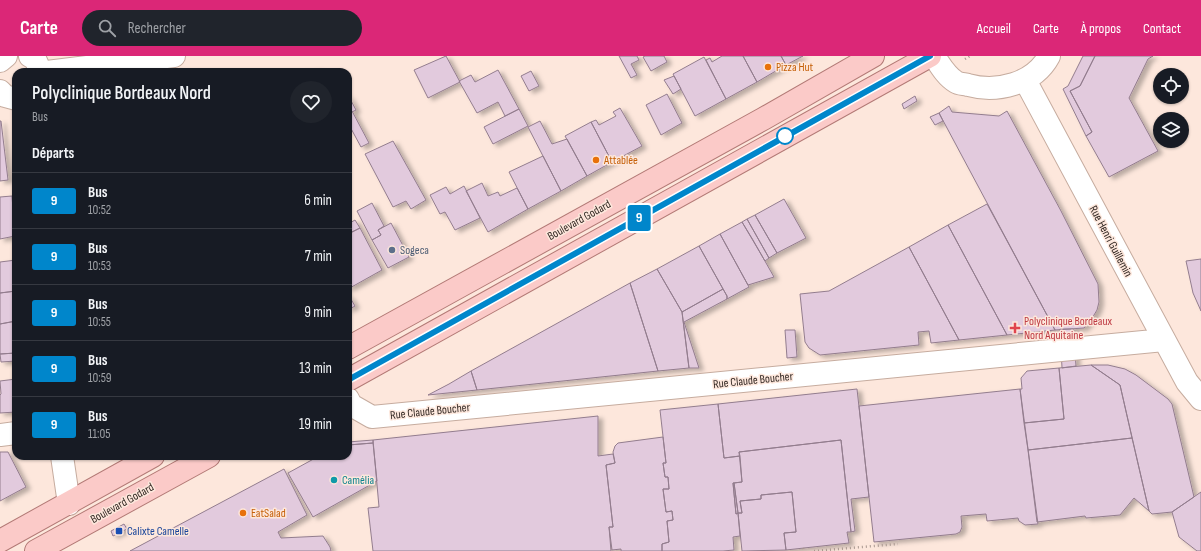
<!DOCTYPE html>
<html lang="fr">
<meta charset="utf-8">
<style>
:root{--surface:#171b24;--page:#20242c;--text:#f1f3f6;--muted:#9ea1a6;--line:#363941;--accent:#db2777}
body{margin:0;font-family:"Sofia Sans Condensed",sans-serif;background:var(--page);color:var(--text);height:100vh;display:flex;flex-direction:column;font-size:15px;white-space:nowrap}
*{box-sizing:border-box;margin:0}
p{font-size:13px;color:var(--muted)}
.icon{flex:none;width:22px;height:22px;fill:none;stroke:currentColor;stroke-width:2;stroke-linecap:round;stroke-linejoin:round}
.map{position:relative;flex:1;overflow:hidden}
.details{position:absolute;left:12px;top:12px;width:340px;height:392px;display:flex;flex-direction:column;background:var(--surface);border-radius:12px;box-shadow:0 1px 3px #0004}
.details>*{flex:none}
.badge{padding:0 8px;border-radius:3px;font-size:14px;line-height:26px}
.buttons{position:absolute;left:1153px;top:12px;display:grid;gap:8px}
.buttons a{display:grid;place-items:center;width:36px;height:36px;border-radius:50%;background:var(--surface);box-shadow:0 1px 3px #0004;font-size:20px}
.map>.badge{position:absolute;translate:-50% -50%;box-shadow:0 0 0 2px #fff}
h2{padding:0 20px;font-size:15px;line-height:36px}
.round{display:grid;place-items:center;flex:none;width:42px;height:42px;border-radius:21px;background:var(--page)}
.headline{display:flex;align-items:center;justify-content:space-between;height:68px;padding:0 20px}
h1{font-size:19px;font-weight:600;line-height:30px}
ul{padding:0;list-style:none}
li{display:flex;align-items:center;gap:12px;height:56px;padding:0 20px;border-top:1px solid var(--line)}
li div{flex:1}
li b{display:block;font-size:15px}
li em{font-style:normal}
li .badge{min-width:44px;font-weight:700;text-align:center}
header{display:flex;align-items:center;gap:24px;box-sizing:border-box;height:56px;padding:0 20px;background:var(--accent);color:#fff}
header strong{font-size:19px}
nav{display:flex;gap:22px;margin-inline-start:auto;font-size:14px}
.search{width:280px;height:36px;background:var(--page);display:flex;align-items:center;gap:10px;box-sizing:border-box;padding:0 14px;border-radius:22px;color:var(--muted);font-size:15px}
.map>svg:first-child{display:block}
.building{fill:#e2cadd;stroke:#937d8e;filter:url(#shadow)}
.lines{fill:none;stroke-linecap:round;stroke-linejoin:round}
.minor-casing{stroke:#c6ac9f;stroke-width:24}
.major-casing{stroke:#b37a76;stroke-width:24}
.path{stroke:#a7968e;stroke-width:2.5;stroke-dasharray:1 3;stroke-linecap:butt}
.minor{stroke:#fff;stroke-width:22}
.major{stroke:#fbcac8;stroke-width:22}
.line-casing{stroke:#fff;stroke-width:9}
.line{stroke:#0086cb;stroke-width:6}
.food-dot{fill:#e8710a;stroke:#fde7dc;stroke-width:1.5}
.stop-dot{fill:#fff;stroke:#0086cb;stroke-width:2}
.service-dot{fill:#5c6f8a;stroke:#fde7dc;stroke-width:1.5}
.health-dot{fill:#e0444e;stroke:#fde7dc;stroke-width:1.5}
.culture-dot{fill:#0f9aa8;stroke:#fde7dc;stroke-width:1.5}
.transit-dot{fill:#1a4fb4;stroke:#fde7dc;stroke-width:1.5}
.labels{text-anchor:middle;stroke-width:3;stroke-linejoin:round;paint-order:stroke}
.food-label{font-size:12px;fill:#c56008;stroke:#fde7dc;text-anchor:start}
.street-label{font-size:12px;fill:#322823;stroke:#fde7dc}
.service-label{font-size:12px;fill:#4e5e75;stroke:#fde7dc;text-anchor:start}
.health-label{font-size:12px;fill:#be3a42;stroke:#fde7dc;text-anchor:start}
.culture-label{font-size:12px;fill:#0d838f;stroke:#fde7dc;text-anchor:start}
.transit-label{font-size:12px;fill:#164399;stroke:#fde7dc;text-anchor:start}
</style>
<header>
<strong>Carte</strong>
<div class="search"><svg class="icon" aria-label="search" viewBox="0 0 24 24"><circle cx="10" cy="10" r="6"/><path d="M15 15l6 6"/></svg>Rechercher</div>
<nav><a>Accueil</a><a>Carte</a><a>À propos</a><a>Contact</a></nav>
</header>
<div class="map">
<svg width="1201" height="495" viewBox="0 0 1201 495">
<defs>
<filter id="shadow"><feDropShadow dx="4.5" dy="2.5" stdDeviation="2" flood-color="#0004"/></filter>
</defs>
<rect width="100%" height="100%" fill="#fde7dc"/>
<path class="building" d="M446,0L460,26L428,42L414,14Z
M619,0H637L639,4L631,8L637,19L631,22Z
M645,0H664L667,6L651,15L643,1Z
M722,0H743L757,26L726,43L706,4L710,2L712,6Z
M743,0H781L786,9L757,26Z
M781,0H803L786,9Z
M1083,0H1095L1080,30L1070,35L1092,76L1086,80L1063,33L1068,30Z
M1095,0H1153L1148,3L1129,42L1158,95L1109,121L1086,80L1092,76L1070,35L1080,30Z
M704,1L726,43L695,60L673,18Z
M319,13L321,16H287Z
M498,14L519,53L505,60L498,46L477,57L459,25L471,19L475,26Z
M531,15L539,30L529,35L521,20Z
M674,20L681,33L673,38L664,24Z
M667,38L682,67L661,79L646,49Z
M348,39L356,54L348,58Z
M915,40L917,45L904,53L902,48Z
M949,50L952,56L999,60L1007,55L1061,155L1098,228L1099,246L1097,254L1091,264L1084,272L1055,274L939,57Z
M620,52L642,90L612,106L591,66L596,64L599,69L616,60L613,56Z
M519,53L528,70L493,88L484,71Z
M352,55L369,87L361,91L348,67V58Z
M939,57L943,65L935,69L930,61Z
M0,65H1L8,124L0,125Z
M540,65L552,88L567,83L587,120L561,135L528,71Z
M591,66L612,106L587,120L565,80Z
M393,85L426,144L411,153L406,145L393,151L365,98Z
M543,100L561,135L528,153L509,116Z
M482,127L488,140L498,136L500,140L517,132L528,153L488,176L466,135Z
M464,130L480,162L455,174L445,156L440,158L430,139L446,131L450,138Z
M12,140L15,180L0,183V141Z
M784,143L806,182L777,197L755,159Z
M372,147L384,170L378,174L381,179L372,184L357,155Z
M987,148L1006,183L1055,274L1007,279L948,169Z
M755,159L777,197L769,202L747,163Z
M747,163L769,202L765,205L742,166Z
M355,164L360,172L348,178V168Z
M742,166L753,184L774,221L748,229L720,178Z
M391,167L409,201L388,212L372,184L381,179L378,174Z
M948,169L1007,279L959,284L909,191Z
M360,172L382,214L348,233V178Z
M720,178L749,231L727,243V240L699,190Z
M699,190L723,233L682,256L657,213Z
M909,191L959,284L931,287L929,275L918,276L919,289L820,299L809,292L805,286L800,238L829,235Z
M1201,203V255L1193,237L1186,205Z
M16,204V235L0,237V206Z
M657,213L682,256L689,312L658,315L630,227Z
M630,227L658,315L477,334L471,315Z
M723,233L727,240V243L684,266L699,312H689L682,256Z
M16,235V265L0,268V237Z
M348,238L355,250L348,254Z
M16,265V297L0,298V268Z
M1060,273H1073L1076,310L1062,312Z
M785,274H795L797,301L787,302Z
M16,297V305L1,306L0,298Z
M1091,309L1120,329L1132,382L1028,394L1024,367L1064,363L1059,312Z
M1091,309H1108L1125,313L1136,319L1168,343L1172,348L1194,441L1172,456L1152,458L1149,455L1120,329Z
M1059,312L1064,363L1024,367L1020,333H1022L1021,322L1027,315Z
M471,315L477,334L428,339L449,328Z
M16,323V356L0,357V339L1,338L0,325Z
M857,333L869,441L851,443L855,475L851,476L841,384L739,396L740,400L724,402L718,348Z
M1020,333L1038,468L1025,469L1019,465L1018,462L987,465L986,458L961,460L962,471L960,476L956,478L874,486L859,350Z
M718,348L724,402L740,400L742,426L733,427L736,458L738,457L740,480L733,481L734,494L723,495H662V488L669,486L667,465L673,464L672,455L666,456L663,433H669L668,421H665L663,407H666L660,354Z
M598,360V400L613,398L615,407L606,409L613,471H609L611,495H373L368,452L379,451L373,384Z
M663,381L666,407H663L665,421H668L669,433H663L666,456L672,455L673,464L667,465L669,486L662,488V495H621V493L612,494L609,471H613L606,409L615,407L613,396L615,390L618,387Z
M1132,382L1149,455L1134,442L1120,459L1086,462L1085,460L1037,466L1028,394Z
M373,384V387L348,389V386Z
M841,384L851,476H847L849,487L786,494L784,477L796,476L792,436L761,439V443L740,445L742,457H738L734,427L742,426L739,396Z
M373,387L377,425L313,461L288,417L319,400H348V389Z
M0,396H8L26,431L0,445Z
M284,413L307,459L278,476L281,482L323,480L330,491L331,495H130Z
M733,427H734L738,457L736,458Z
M792,436L796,476L784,477L786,494L742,495L738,457H742L740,445L761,443V439Z
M1201,436V495H1197L1179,481L1172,456Z
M124,468L127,473L113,480L111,475Z"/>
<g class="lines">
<g class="minor-casing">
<path id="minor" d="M30,0L35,3L41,16
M934,0C940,9 946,20 956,26C959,28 964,28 968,29C997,37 1034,28 1049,0
M0,5L6,0
M47,16L174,0
M1025,24L1187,326L1201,343
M0,35L5,40L16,43
M348,343L351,349L372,361L1164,284
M0,379L16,377
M62,400L69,448"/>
</g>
<g class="major-casing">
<path id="major" d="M348,292L763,63L873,0
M348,324L930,0
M0,485L153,400
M36,495L209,400"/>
</g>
<path class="path" d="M965,3L970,0
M803,492L804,495
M814,495L898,488"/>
<use href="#minor" class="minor"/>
<use href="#major" class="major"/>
</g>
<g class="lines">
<g class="line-casing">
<path id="line" d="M348,324L930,0"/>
</g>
<use href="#line" class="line"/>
</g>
<g class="food-dot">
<circle cx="768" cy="11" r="4"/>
<circle cx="596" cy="104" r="4"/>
<circle cx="243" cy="457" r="4"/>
</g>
<circle class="stop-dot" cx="785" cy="80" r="8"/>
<circle class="service-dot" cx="392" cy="194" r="4"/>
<path class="health-dot" d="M1013 266h4v4h4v4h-4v4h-4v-4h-4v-4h4z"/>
<circle class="culture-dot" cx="334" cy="424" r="4"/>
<rect class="transit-dot" x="115" y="471" width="8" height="8" rx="2"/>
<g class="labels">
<g class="food-label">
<text x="776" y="15">Pizza Hut</text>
<text x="604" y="108">Attablée</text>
<text x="251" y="461">EatSalad</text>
</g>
<g class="street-label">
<text transform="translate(579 164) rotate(-29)" y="4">Boulevard Godard</text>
<text transform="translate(1111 185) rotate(62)" y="4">Rue Henri Guillemin</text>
<text transform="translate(753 324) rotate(-6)" y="4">Rue Claude Boucher</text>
<text transform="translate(430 355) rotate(-6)" y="4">Rue Claude Boucher</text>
<text transform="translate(122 447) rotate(-29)" y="4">Boulevard Godard</text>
</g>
<g class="service-label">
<text x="400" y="198">Sogeca</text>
</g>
<g class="health-label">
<text x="1024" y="269">Polyclinique Bordeaux<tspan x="1024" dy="14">Nord Aquitaine</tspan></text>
</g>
<g class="culture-label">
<text x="342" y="428">Camélia</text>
</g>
<g class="transit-label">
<text x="127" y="479">Calixte Camelle</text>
</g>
</g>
</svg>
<div class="buttons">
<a><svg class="icon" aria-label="locate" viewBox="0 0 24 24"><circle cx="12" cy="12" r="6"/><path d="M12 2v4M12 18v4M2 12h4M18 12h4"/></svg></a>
<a><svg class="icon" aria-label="layers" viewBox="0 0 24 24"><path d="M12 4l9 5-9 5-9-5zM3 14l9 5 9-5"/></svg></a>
</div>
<b class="badge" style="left:639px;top:162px;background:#0086cb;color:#fff">9</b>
<section class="details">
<div class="headline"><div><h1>Polyclinique Bordeaux Nord</h1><p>Bus</p></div><a class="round"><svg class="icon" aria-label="heart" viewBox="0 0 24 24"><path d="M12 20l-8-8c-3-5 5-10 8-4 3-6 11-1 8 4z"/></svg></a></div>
<h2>Départs</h2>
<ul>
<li><span class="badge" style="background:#0086cb;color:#fff">9</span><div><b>Bus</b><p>10:52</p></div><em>6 min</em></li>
<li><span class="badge" style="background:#0086cb;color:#fff">9</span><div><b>Bus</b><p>10:53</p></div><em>7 min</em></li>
<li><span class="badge" style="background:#0086cb;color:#fff">9</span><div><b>Bus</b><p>10:55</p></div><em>9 min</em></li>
<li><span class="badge" style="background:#0086cb;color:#fff">9</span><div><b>Bus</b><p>10:59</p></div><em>13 min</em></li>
<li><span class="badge" style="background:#0086cb;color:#fff">9</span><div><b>Bus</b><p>11:05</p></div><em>19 min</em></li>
</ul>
</section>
</div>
